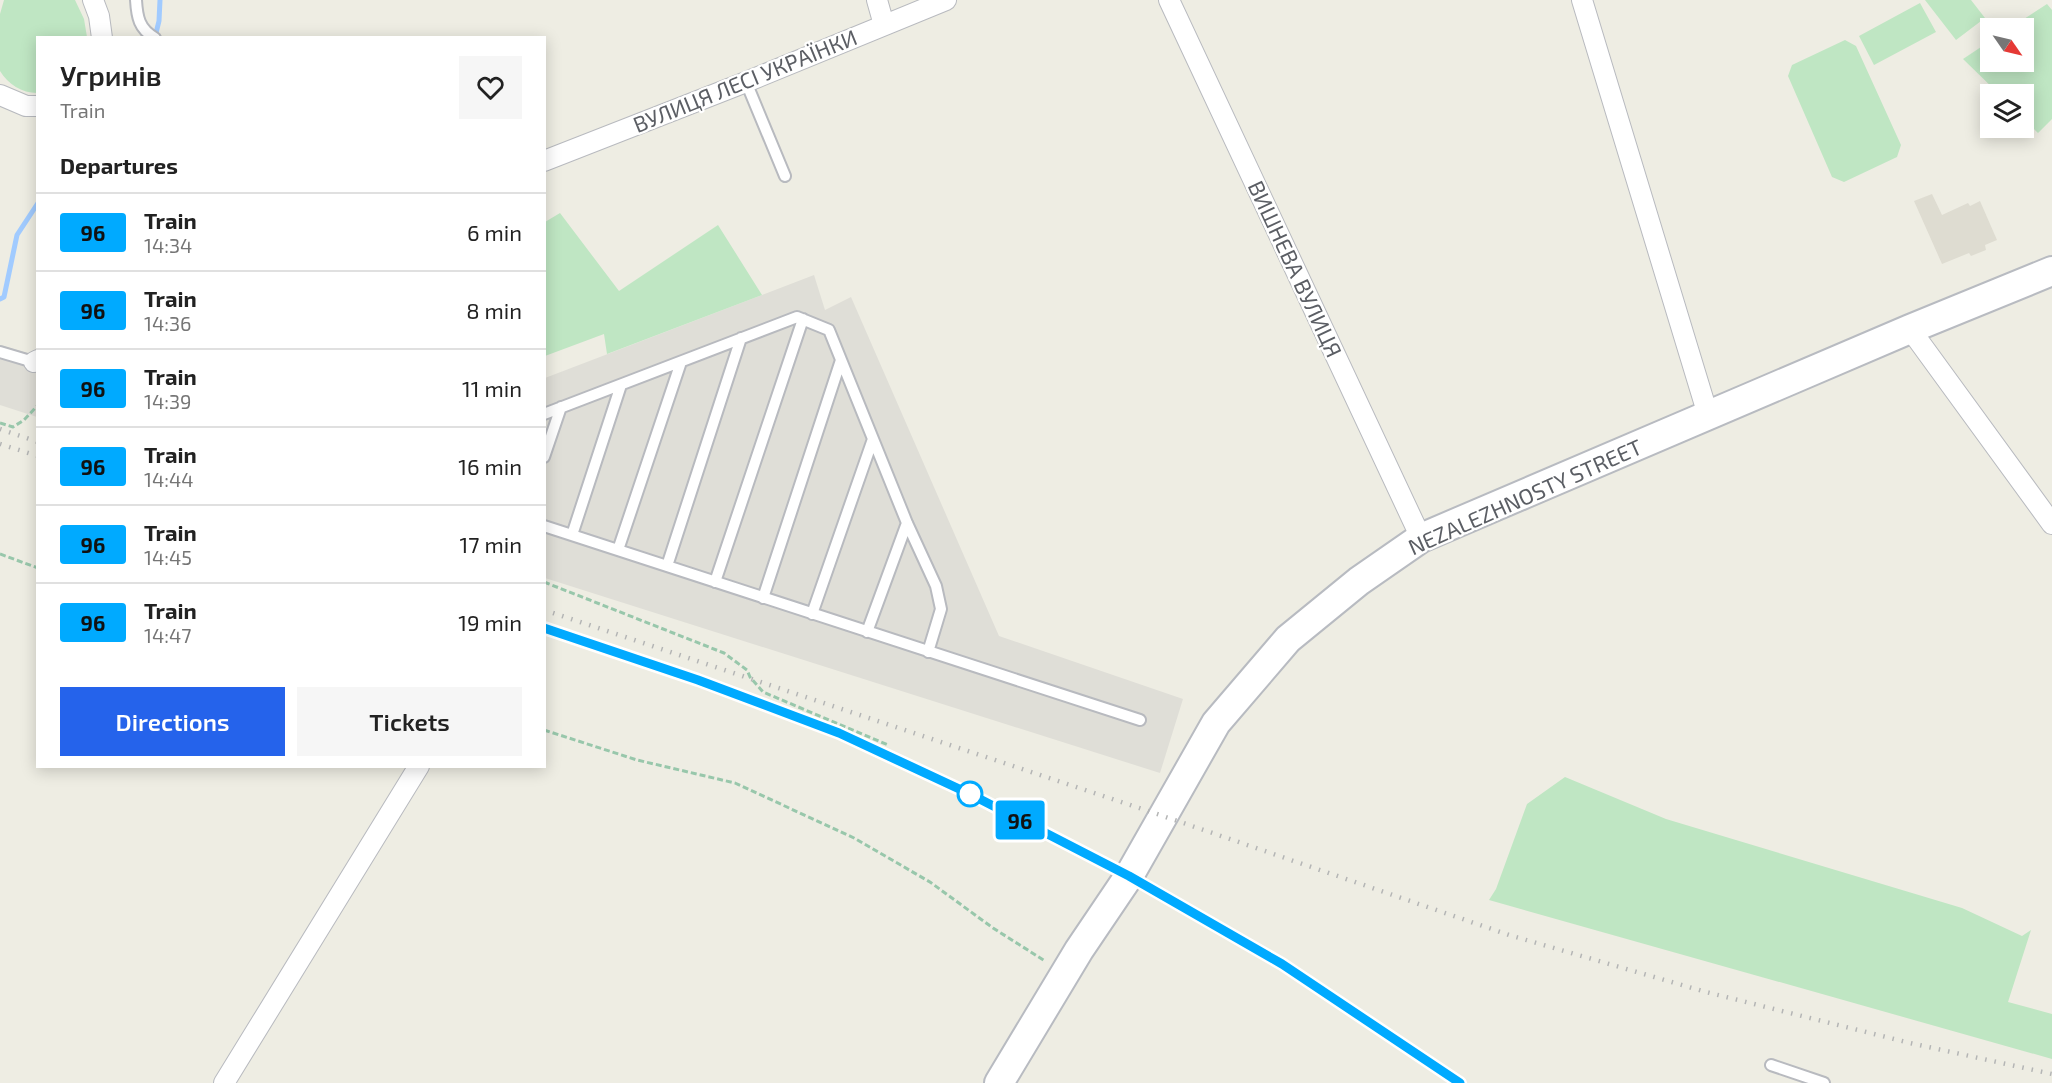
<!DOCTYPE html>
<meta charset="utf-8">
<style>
:root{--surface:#fff;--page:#f6f6f6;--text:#222;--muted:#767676;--line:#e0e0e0;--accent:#2563eb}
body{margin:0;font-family:"Exo 2",sans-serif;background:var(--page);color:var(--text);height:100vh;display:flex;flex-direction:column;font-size:22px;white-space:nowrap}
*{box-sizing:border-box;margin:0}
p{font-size:20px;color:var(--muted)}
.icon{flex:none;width:33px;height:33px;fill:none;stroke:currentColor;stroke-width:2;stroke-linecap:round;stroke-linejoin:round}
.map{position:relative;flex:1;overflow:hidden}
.sheet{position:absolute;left:36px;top:36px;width:510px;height:732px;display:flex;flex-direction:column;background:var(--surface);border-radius:0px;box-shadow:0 3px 15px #0003}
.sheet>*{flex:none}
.badge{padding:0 12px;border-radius:4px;font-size:21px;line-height:39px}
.needle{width:39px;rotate:124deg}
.controls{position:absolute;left:1980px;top:18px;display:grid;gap:12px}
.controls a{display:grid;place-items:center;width:54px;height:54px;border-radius:0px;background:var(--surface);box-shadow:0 3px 15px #0003;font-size:30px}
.map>.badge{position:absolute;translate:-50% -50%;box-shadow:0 0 0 3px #fff}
h2{padding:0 24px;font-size:22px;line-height:54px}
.round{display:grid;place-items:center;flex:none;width:63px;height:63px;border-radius:0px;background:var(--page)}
.overview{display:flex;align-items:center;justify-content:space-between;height:102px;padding:0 24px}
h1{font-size:28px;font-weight:600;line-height:45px}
.button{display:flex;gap:12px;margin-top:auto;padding:12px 24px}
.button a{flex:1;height:69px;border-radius:0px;background:var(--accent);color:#fff;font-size:24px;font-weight:600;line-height:69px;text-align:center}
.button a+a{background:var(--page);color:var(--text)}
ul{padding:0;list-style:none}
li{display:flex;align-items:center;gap:18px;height:78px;padding:0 24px;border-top:2px solid var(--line)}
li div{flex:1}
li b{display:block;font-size:22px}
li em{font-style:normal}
li .badge{min-width:66px;font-weight:700;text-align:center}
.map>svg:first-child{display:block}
.industrial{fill:#dfded7}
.education{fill:#dedcd1}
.green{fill:#bfe6c3}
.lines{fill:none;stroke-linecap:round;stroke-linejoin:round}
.stream{stroke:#a1cbff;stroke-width:5}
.lane-casing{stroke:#b8babf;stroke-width:14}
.street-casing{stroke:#b8babf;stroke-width:22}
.secondary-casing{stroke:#b8bbc1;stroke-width:32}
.path{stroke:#98c7ab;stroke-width:3;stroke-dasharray:6 3;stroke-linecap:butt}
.lane{stroke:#fff;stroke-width:10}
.street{stroke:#fff;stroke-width:20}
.secondary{stroke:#fff;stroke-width:28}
.rail{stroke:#b4b5b5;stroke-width:4.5;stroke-dasharray:1.5 8;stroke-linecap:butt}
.line-casing{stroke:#fff;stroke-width:14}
.line{stroke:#0af;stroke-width:9}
.stop-dot{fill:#fff;stroke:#0af;stroke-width:3}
.labels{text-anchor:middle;stroke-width:4.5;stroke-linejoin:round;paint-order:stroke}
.street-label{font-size:22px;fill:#5b5e64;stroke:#fff}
</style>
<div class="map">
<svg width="2052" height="1083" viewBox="0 0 2052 1083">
<rect width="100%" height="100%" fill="#eeede3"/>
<path class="industrial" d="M814,275L825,310L851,297L999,636L1183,699L1160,773L545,578V378Z
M0,345L37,356V417L0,405Z"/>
<path class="education" d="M1932,194L1942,215L1968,203L1970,206L1980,201L1997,240L1985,245L1986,250L1971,256L1969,253L1942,264L1914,201Z"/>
<path class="green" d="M4,0H75L84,19L87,37L38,38L37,93C22,93 8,84 0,71V14Z
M1925,0H1971L1985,18L1956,40Z
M1920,3L1936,32L1874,65L1859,36Z
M2047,4L2052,10V119L2038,133L2024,119V94H1999L1963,59L1990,41V62H2024V28H2010Z
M1845,40L1856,46L1901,145L1897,157L1844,182L1832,177L1788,76L1792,65Z
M560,213L619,291L718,225L762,295L607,354L604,334L545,356V222Z
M1565,777L1666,819L1962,908L2022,936L2031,930L2008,1002L2052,1014V1059L1489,900L1496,889L1527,804Z"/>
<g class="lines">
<path class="stream" d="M155,37L159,21L160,0
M0,299L4,297L17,235L38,203"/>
<g class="lane-casing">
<path id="lane" d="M136,0C137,17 139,29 155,38
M746,82L785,176
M0,352L37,363
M544,414L797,317L829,330L907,523L936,586L941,609L928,652
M544,457L561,407
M544,526L1140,720
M572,535L621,385
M618,550L681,362
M667,566L741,338
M715,582L803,319
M763,598L841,360
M812,614L873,439
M867,632L907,523
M1771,1065L1824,1083"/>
</g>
<g class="street-casing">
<path id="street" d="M93,0L99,16L102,38
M877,0L884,25
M1169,0L1421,538
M1582,0L1708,415
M0,95L26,106H38
M544,161L746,82L946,0
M1910,329L2052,524
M34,362L38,360
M224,1083L419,766"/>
</g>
<g class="secondary-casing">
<path id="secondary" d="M999,1083L1079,950L1129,876L1216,723L1288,639L1359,581L1421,538L1910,329L2052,271"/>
</g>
<path class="path" d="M0,423L13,427L24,420L38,405
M0,554L38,568
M544,582L724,653L747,670L750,677L763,692L888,745
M544,730L637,760L735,783L854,838L930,882L993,928L1045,961"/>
<use href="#lane" class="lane"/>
<use href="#street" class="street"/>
<use href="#secondary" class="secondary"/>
<path class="rail" d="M0,429L38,442
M0,444L38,456
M544,610L1163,816L1509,935L1706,992L1910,1043L2052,1074
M544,628L698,679L839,733L970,794L1129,876L1282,964L1460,1083"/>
</g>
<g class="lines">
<g class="line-casing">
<path id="line" d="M544,628L698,680L839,733L970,794L1129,876L1282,964L1460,1083"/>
</g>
<use href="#line" class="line"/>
</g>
<circle class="stop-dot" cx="970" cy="794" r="12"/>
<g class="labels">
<g class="street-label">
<text transform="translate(745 81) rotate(-22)" y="8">ВУЛИЦЯ ЛЕСІ УКРАЇНКИ</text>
<text transform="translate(1295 269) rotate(65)" y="8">ВИШНЕВА ВУЛИЦЯ</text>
<text transform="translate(1525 497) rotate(-24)" y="8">NEZALEZHNOSTY STREET</text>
</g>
</g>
</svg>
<div class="controls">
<a><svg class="needle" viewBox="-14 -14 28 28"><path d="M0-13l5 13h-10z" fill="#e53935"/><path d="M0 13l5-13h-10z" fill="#767676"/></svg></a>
<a><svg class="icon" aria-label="layers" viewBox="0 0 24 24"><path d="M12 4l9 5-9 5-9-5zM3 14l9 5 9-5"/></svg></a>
</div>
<b class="badge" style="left:1020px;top:820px;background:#0af;color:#111">96</b>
<section class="sheet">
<div class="overview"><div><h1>Угринів</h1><p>Train</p></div><a class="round"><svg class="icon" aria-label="heart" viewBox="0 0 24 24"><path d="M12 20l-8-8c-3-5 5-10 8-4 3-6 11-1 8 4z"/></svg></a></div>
<h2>Departures</h2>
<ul>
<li><span class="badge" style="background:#0af;color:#111">96</span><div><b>Train</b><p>14:34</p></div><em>6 min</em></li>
<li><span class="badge" style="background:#0af;color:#111">96</span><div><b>Train</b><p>14:36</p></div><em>8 min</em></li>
<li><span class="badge" style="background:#0af;color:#111">96</span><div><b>Train</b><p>14:39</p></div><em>11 min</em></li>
<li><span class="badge" style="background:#0af;color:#111">96</span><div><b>Train</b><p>14:44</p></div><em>16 min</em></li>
<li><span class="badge" style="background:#0af;color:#111">96</span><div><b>Train</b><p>14:45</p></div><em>17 min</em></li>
<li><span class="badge" style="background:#0af;color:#111">96</span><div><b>Train</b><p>14:47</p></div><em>19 min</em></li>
</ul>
<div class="button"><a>Directions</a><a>Tickets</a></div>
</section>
</div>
